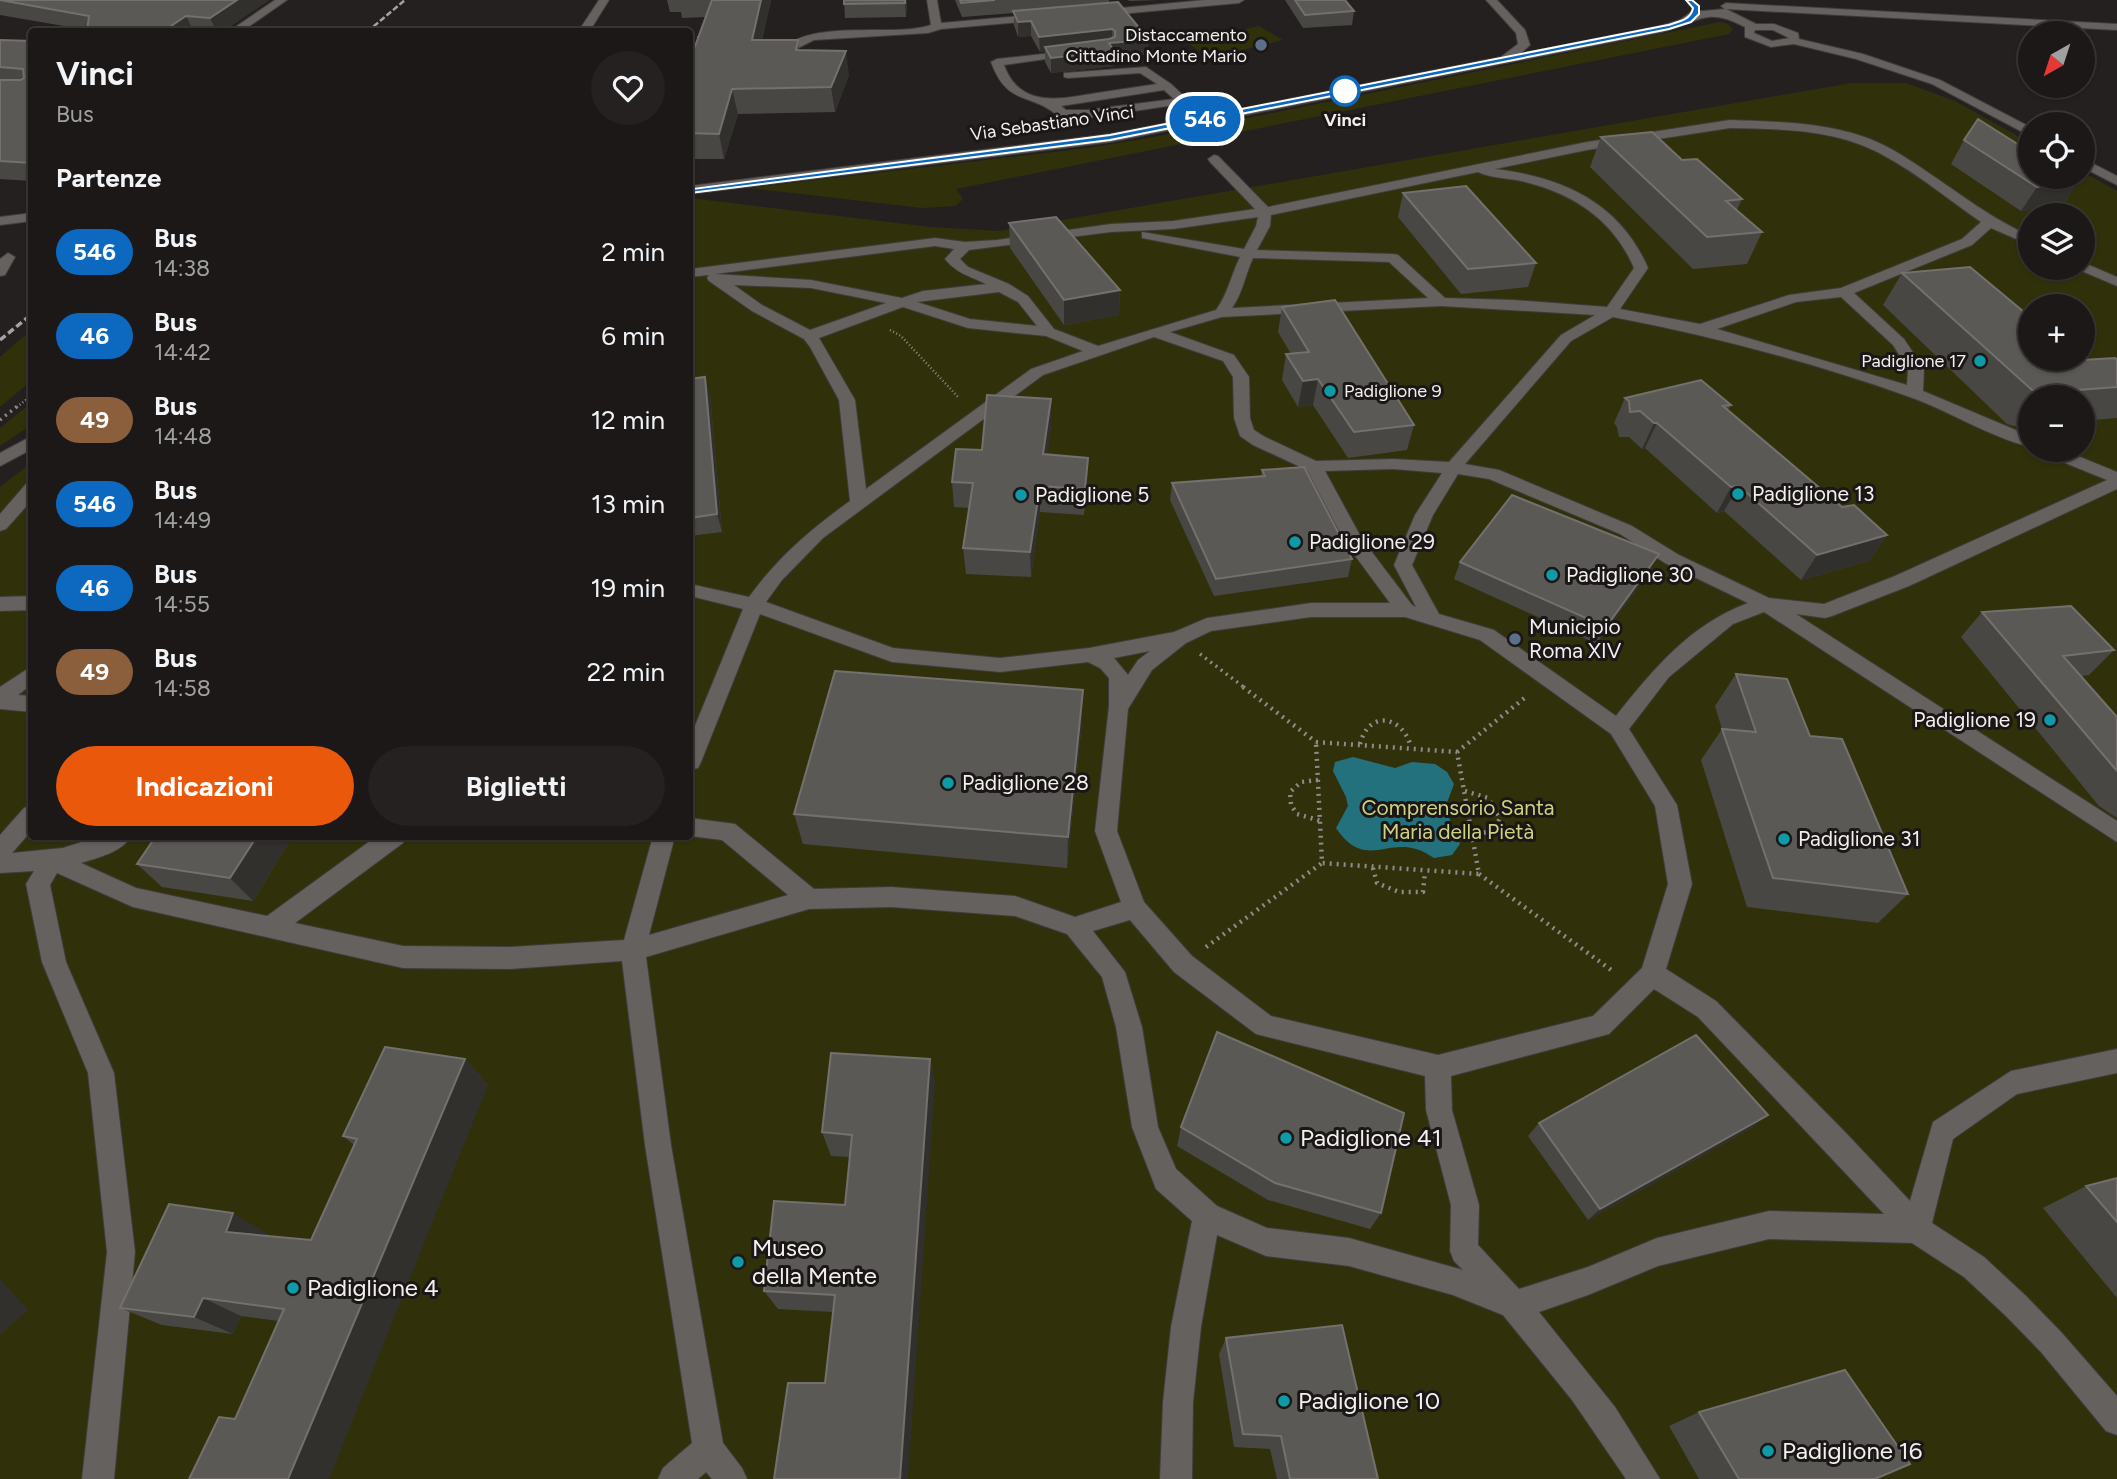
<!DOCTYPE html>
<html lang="it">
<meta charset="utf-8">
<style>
:root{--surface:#1b1817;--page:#242120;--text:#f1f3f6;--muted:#a0a0a1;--line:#393736;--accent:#ea580c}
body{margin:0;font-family:Figtree,sans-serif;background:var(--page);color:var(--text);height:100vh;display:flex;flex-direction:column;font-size:26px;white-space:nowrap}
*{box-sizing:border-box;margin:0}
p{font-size:23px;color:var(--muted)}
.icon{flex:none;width:38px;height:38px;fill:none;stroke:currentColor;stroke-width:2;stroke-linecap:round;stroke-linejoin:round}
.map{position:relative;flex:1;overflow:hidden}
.sheet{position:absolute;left:28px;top:28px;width:665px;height:812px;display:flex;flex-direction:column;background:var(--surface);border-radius:7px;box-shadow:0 2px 5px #0004,0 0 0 2px var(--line)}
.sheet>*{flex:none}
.badge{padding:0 14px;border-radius:23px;font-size:24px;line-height:46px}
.needle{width:46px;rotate:219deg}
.controls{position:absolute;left:2018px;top:21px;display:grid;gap:14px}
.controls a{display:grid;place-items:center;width:77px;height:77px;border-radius:50%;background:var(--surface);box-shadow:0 2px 5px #0004,0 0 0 2px var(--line);font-size:35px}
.map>.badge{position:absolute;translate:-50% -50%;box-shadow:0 0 0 4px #fff}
h2{padding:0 28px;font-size:26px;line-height:63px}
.round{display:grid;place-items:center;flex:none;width:74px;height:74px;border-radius:37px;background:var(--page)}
.overview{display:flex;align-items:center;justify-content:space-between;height:119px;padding:0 28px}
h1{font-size:33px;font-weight:700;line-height:52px}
.cta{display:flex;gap:14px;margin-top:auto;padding:14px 28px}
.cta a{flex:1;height:80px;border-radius:42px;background:var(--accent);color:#fff;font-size:28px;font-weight:700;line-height:80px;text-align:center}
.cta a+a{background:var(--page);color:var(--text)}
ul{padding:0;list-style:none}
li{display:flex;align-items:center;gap:21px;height:84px;padding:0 28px}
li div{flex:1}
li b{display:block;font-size:26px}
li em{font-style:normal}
li .badge{min-width:77px;font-weight:700;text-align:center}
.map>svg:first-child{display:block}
.green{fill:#30310b;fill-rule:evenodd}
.water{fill:#24717e}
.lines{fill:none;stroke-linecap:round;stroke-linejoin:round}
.minor-casing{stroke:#3f3c3b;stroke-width:2}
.path-far2{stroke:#8f8b8a;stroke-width:2.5;stroke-dasharray:1 2.5;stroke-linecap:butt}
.path-far1{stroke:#8f8b8a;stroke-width:3.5;stroke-dasharray:2 4.5;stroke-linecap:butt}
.path{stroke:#8f8b8a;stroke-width:4.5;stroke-dasharray:2 5;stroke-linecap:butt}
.minor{fill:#65615f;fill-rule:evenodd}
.rail-far1{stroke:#a5a2a1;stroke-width:2.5;stroke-dasharray:6 2.5;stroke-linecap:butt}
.rail{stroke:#a5a2a1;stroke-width:3.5;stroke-dasharray:7 3.5;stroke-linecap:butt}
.wall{fill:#494744}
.shaded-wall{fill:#32302d}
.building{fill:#5b5956;stroke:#73706e;stroke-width:2}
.line{fill:#0c69bf;stroke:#fff;stroke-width:2}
.service-dot{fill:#5c6f8a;stroke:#1a1716;stroke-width:2.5}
.stop-dot{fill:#fff;stroke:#0c69bf;stroke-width:3.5}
.culture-dot{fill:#0f9aa8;stroke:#1a1716;stroke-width:2.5}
.labels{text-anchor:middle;stroke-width:6;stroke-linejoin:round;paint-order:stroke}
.far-poi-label{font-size:18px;fill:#f2efee;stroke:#1a1716;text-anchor:end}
.far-stop-label{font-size:18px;font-weight:bold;fill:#f2efee;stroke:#1a1716}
.far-street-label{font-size:18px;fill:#f2efee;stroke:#1a1716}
.poi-label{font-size:21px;fill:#f2efee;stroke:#1a1716;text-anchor:start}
.park-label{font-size:21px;fill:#ced280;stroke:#1a1716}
.near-poi-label{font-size:24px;fill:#f2efee;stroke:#1a1716;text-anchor:start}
</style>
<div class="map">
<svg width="2117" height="1479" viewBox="0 0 2117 1479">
<rect width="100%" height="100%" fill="#24201f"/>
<path class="green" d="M1720,22L1728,24L1733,29L1729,34L956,189L963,199L955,206L922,208L749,188L1088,148L1154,137Z
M1259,26L1283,40L1211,58L1187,43Z
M1851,83H1906L1955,101L2030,143V177H2082L2083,172L2117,191V1479H0V487L31,463L32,836H690V198L930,227L999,231ZM2030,215H2082V268H2030ZM2030,306H2082V359H2030ZM2030,397H2082V450H2030Z
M31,330V381L0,407V357Z
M31,403V425L0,446V428Z"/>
<path class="water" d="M1353,757L1395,768L1412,762L1435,764L1447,772L1454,784L1445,808L1460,844L1452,855L1434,858C1391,827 1369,876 1336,828L1348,806L1346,797L1333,771L1335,762Z"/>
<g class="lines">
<g class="minor-casing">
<path id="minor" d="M275,0H287L241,32H228Z
M599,0H609L589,32H578Z
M927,0H937L941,23L1042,14L1047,17L1042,20L941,29L928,33L814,40L790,52L784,62L774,60C798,14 889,39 931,25Z
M1205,0H1244L1239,3L1099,16L1094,13L1099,10Z
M1486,0H1497L1525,30L1530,45L1520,54L1660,26L1680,20L1691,12L1725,9L1721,6L1726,3L2117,24V30L1726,9L1756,24H1774L1798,33L1799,39L1863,54L1940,80L2030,127V136L1932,84L1856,59L1794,44L1771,47L1745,37V27C1705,6 1701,22 1662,32L1110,142L690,194V186L1110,134L1183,120L1168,106L1087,118L1059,117C1031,91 1008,108 991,62L997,59L1078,50L1080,52L1074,55L1004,65C1020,109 1060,99 1097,93C1117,90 1137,87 1157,84L1140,73L1068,78L1064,77V73L1146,67L1171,84L1205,116L1501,57L1518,44L1516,33ZM1773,30L1789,38L1772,41L1754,33L1755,30ZM1164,90L1174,99L1087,110H1066L1061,106Z
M1730,120C1784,122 1845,122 1893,150C1941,178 1978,212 2030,236V245L1991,228L1972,245L1854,293L1904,339L1924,369L1923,391L2030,436V447C1987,436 1948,410 1907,396C1811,362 1713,336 1613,317L1571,341L1465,464L1499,470L1632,526L1679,555L1769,598L1824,604L1895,576L2107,480L2043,454L2041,450H2063L2117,472V489L1909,586L1832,616L1825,618L1796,614L2117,821V842L1764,612L1733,624L1669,677L1629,729L1677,805L1692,884L1666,969L1716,1001L1845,1132L1910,1201L1933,1122L2011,1071L2117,1049V1073L2017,1094L1953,1139L1932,1223L1984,1257L2026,1296L2061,1332L2117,1396V1435L2106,1431L2041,1352L2006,1316L1964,1277L1912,1243L1769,1239L1658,1266L1588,1295L1539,1312L1615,1407L1660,1479H1626L1572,1400L1503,1315L1453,1295L1349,1266L1266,1256L1217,1235L1201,1327L1193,1402L1192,1479H1160L1163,1402L1171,1327L1192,1221L1156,1189L1132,1127L1116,1027L1102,977L1067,934L1015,916L891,907L809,909L646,957L671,1145L723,1443L742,1468L747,1479H712L706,1472L698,1479H658L663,1468L692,1443L645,1145L622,961L510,969L403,968L133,907L57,873L50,885L66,962L114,1073L135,1252L114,1479H82L107,1252L88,1073L42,962L26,884L34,871L0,873V835L24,808L32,805V830L12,853L63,848L100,836H131C123,852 97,858 81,863L136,888L267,916L377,836H406L403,843L295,923L403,946L510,947L624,940L653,836H675L649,935L788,895L722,840L690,836V818L735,824L814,889L891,887L1015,896L1075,917L1121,902L1095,831L1109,706V678L1100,668L1088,662L1000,672L892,662L760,614L701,762L698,768L690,770V738L743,609L690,596V584L749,597C777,558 811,529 850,501L839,400L810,347L804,339L752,311L709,281L707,278L709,275L690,277V269L935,238L965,242L997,240L1111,224L1173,221L1255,209L1210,162L1208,159L1214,155L1218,156L1268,207L1587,142ZM1730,128C1781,129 1836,129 1883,155C1917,173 1949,200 1981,222L1962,239L1841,288L1789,295L1700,324L1620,309L1648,268C1620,203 1563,177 1495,169L1587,150ZM1478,172C1490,178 1508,178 1521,181C1573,193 1613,219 1634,268L1607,307L1513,300L1445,298L1398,255L1393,254L1257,250L1270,226L1271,215ZM1258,217L1256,226L1244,249L1142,232V238L1240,257C1231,275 1228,294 1216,310L1098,346L1054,329L1028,296L1009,284L968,267L960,259L969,250L1111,232L1173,229ZM935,246L954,249L945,259C957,274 970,276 986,284L923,291L902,298L811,280L715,274ZM1253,258L1389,262L1428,298L1232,308C1243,293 1245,275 1253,258ZM734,285L811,288L886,303L810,330L762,305ZM999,292L1018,302L1037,326L970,319L917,302ZM1841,297L1893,345L1908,369L1907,385L1717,329L1796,302ZM1441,306L1595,315L1561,335L1449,462L1393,459L1316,461L1265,437L1254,430L1250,418L1249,377L1234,355L1170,332L1222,317ZM903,307L968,328L1046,336L1083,351L1031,369L866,489L855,400L819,338ZM1154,337L1223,361L1233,377L1234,418L1240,436L1253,445L1307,470L1345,542L1390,603H1311L1207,618L1174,632L1089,648L1000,658L893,648L766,602L782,580L823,538L1043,375ZM1393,469L1442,473L1415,515L1394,565L1416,607L1412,605L1362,539L1325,471ZM1458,474L1489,479L1620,534L1665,563L1748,603C1691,624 1653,669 1616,716L1494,630L1439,614L1412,565L1433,515ZM1311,617H1405L1480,640L1611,734L1655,806L1668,884L1642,968L1593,1016L1438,1055L1271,1016L1192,956L1144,902L1117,831L1128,709L1152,670L1186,643L1211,631ZM1150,651L1138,660L1128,675L1114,658ZM1130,920L1174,972L1256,1034L1425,1076L1426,1110L1451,1205L1450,1251L1454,1261L1463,1270L1349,1238L1267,1228L1217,1206L1176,1169L1158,1127L1142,1027L1125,972L1093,931ZM1654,989L1698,1017L1884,1214L1769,1211L1657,1238L1588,1267L1519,1289L1478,1245L1479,1205L1452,1110L1451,1076L1609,1034Z
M2082,158L2117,176V185L2082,167Z
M32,213V221L0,225V217Z
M8,253L15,257L5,275L0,276V259Z
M2082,262L2117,277V286L2077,269L2082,268Z
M32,436V449L0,466V453Z
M32,483V500L6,529L0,531V514L26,484Z
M32,596V610L0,611V597Z
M32,666V684L18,695L32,696V712L0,709V687Z"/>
</g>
<path class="path-far2" d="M610,29L690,28L688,32
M437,32L473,31
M474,32L564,30
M690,38L703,37
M890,330L901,336L959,398
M17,407L32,395"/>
<path class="path-far1" d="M0,420L19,405
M1200,654L1245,688"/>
<path class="path" d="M1243,687L1316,742
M1316,742L1457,752L1479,874L1322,863Z
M1360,744C1369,709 1403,716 1411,747
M1457,752L1527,696
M1318,780L1301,782L1290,792L1291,805L1297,814L1321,821
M1465,791L1488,798L1500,818L1494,831L1473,834
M1373,868L1377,883L1399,892H1423L1425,872
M1479,874L1614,972
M1206,947L1322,863"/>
<use href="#minor" class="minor"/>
<path class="rail-far1" d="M367,32L405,0"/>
<path class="rail" d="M0,340L32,314"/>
</g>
<path class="wall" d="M0,0H269L222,32H87V30L0,15Z
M667,0H771L762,40H798L799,50L849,75L835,112L738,114L724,159H690V60L705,17L682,18L681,12H670Z
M844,0H907L906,17L845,18Z
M955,0H1109V3L1148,54L1114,58V66L1051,73L1045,62V51L1040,52L1031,36L1018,37L1014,25V13L962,17Z
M1128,0H1158L1129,1Z
M1285,0H1345L1354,11L1352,25L1303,28Z
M0,40L32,41V181L0,179Z
M1601,137L1682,160L1742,199L1737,210L1762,232L1747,264L1693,269L1590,167Z
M1964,140L2078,182L2062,206L2021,211L1951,164Z
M1403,193L1536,263L1528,287L1461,294L1398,217Z
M1009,223L1120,290L1119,315L1064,325L1010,248Z
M1902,273L2082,360H2117V418L2082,421V397H2030V425L2014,426L2007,424L1883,305Z
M1282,307L1414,425L1407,450L1348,458L1313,405L1298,407L1282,380L1286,354H1291L1278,332Z
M690,379L710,394L722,532L690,536Z
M1625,398L1731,405L1728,410L1842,507L1887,535L1869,561L1801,580L1724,511L1717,513L1645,448L1642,449L1629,437H1619L1617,427L1614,423Z
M1051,399V425L1047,454L1088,458L1087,484L1084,515L1040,512L1031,577L966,574L963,548L969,508L954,507L952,482L982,450Z
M1262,470L1352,559L1348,577L1214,596L1170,500L1172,483L1261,476Z
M1460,562L1650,571L1597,644L1454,579Z
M1982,612L2114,650L2089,675L2081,676L2117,717V818L2099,806L1961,637Z
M1736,674L1810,736L1908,894L1878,923L1747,907L1701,760L1722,729L1715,706Z
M1082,722L1067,868L803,844L794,814Z
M293,836L253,901L162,887L137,864Z
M465,1059L488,1085L235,1419L279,1321L241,1316L233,1334L162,1325L120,1308L268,1234V1236L311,1240L354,1145L343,1136Z
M930,1059L935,1084L825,1383L833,1312L778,1309L764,1291L845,1205L850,1157L831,1156L822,1132Z
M1539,1123L1753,1127L1588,1220L1528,1136Z
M1181,1127L1381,1213L1370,1229L1268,1200L1177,1146Z
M2117,1178V1298L2043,1208L2086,1186Z
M1226,1338L1378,1479H1277L1270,1449L1234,1447L1219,1354Z
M1699,1412L1875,1479H1699L1669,1426Z"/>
<path class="shaded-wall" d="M237,0H269L222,32H217L210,18Z
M761,0H771L756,64L752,40Z
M905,0H907L906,17L905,3Z
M186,16L194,32H162Z
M1031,21V36L1018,37V22Z
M1112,29V43L1149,40L1148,54L1114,58V66L1051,73V58L1045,47V51L1040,52L1039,37Z
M846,51L849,75L835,112L831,87Z
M732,89L738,114L724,159L719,134Z
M2078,182L2062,206L2021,211L2037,187Z
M1120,290L1119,315L1064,325V300Z
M705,377L710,394L722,532L717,514Z
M1318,379L1313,405L1298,407L1303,381Z
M1051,399V425L1044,479L1043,454Z
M1654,423H1657L1645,448L1642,449Z
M1088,458L1087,484L1084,515L1085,489Z
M1040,486V512L1031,577L1030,552Z
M1739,486L1724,511L1717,513L1731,487Z
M1887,535L1869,561L1801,580L1817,555Z
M1659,554L1650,571L1597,644L1606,627Z
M1083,690L1082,722L1067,868L1068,837Z
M257,836H293L253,901L230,878Z
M465,1059L488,1085L329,1479H288Z
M930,1059L935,1084L908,1479H900Z
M1768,1115L1753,1127L1588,1220L1600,1209Z
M233,1213L268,1234L262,1252L226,1232Z
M0,1279L28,1310L0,1335Z
M203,1298L241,1316L233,1334L194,1317Z"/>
<path class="building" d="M0,0H237L210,18L186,16L162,32H87L89,16Z
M712,0H761L752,40H798L796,50L846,51L831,87L732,89L719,134L690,133V60Z
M844,0H905V3L844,4Z
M960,0H995L961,3Z
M1295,0H1345L1354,11L1305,15Z
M1118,2L1149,40L1109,43L1114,51L1051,58L1045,47L1109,39L1115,37V31L1112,29L1039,37L1031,21L1018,22L1013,11Z
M327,30L357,32H325Z
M0,40L32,41V163L0,161V80H21L24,78L23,69L0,67Z
M1978,119L2030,152V177H2069L2078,182L2037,187L1964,140Z
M1652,132L1682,160L1697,159L1742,199L1726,201L1762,232L1707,237L1601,137Z
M1466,186L1536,263L1468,269L1403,193Z
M1056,217L1120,290L1064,300L1009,223Z
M1970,267L2030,317V359H2080L2082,360L2115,358L2117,360V387L2039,393L2032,390L1902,273Z
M1335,300L1414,425L1354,432L1318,379L1303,381L1286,354L1309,352L1282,307Z
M705,377L717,514L690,518V379Z
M1701,380L1731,405L1723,406L1842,507L1854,505L1887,535L1817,555L1739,486L1731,487L1657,423H1654L1640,411L1630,412L1629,401L1625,398Z
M987,395L1051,399L1043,454L1088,458L1085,489L1040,486L1030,552L963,548L973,483L952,482L956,449L982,450Z
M1304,467L1352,559L1216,579L1172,483L1265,476L1262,470Z
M1512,495L1659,554L1606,627L1460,562Z
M2071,606L2114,650L2063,656L2117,717V771L1982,612Z
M835,671L1083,690L1068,837L794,814Z
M1736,674L1787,679L1810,736L1842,739L1908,894L1773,878L1722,729L1756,732Z
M156,836H257L230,878L137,864Z
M1217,1032L1404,1113L1381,1213L1275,1183L1181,1127Z
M1696,1035L1768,1115L1600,1209L1539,1123Z
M385,1047L465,1059L288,1479H189L219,1417L235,1419L284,1309L203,1298L194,1317L120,1308L169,1204L233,1213L226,1232L311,1240L357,1139L343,1136Z
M831,1053L930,1059L900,1479H774L788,1383H825L835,1295L764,1291L774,1201L845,1205L852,1135L822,1132Z
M2117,1178V1222L2086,1186Z
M1342,1325L1378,1479H1290L1281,1436L1243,1434L1226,1338Z
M1845,1370L1910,1464L1875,1479H1739L1699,1412Z"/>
<path class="line" d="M1686,0H1692L1699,6V14L1691,22L1669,29L1110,140L690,193L685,190L1110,135L1668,25C1678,22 1691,20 1693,8Z"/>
<g class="service-dot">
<circle cx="1261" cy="45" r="7"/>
<circle cx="1515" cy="639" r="7"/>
</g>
<circle class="stop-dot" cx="1345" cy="91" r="14"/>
<g class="culture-dot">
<circle cx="1980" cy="361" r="7"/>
<circle cx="1330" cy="391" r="7"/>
<circle cx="1738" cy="494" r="7"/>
<circle cx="1021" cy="495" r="7"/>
<circle cx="1295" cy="542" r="7"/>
<circle cx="1552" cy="575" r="7"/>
<circle cx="2050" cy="720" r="7"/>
<circle cx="948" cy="783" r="7"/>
<circle cx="1784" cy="839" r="7"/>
<circle cx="1286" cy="1138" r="7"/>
<circle cx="738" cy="1262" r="7"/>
<circle cx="293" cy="1288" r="7"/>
<circle cx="1284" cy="1401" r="7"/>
<circle cx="1768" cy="1451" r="7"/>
</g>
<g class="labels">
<g class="far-poi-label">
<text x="1247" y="41">Distaccamento<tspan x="1247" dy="21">Cittadino Monte Mario</tspan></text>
<text x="1966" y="367">Padiglione 17</text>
<text x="1344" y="397" text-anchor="start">Padiglione 9</text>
</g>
<g class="far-stop-label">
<text x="1345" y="126">Vinci</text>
</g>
<g class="far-street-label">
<text transform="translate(1052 123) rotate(-8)" y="6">Via Sebastiano Vinci</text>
</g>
<g class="poi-label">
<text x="1752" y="501">Padiglione 13</text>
<text x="1035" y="502">Padiglione 5</text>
<text x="1309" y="549">Padiglione 29</text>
<text x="1566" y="582">Padiglione 30</text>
<text x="1529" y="634">Municipio<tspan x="1529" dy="24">Roma XIV</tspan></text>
<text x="2036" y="727" text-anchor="end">Padiglione 19</text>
<text x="962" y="790">Padiglione 28</text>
<text x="1798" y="846">Padiglione 31</text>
</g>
<g class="park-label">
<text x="1458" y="815">Comprensorio Santa<tspan x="1458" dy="24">Maria della Pietà</tspan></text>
</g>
<g class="near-poi-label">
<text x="1300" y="1146">Padiglione 41</text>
<text x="752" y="1256">Museo<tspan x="752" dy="28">della Mente</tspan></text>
<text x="307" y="1296">Padiglione 4</text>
<text x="1298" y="1409">Padiglione 10</text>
<text x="1782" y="1459">Padiglione 16</text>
</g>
</g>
</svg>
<div class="controls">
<a><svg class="needle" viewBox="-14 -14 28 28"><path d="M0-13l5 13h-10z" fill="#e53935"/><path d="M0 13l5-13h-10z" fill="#a0a0a1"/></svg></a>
<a><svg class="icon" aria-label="locate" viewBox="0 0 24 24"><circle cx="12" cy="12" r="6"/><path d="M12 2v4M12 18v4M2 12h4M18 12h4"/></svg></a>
<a><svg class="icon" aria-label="layers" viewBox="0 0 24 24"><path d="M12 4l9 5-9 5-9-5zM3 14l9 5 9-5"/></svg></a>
<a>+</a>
<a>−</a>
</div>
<b class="badge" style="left:1205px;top:119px;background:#0c69bf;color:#fff">546</b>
<section class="sheet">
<div class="overview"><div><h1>Vinci</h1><p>Bus</p></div><a class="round"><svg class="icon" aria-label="heart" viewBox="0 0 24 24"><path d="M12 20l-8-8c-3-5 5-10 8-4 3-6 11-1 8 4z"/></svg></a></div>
<h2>Partenze</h2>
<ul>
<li><span class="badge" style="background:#0c69bf;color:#fff">546</span><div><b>Bus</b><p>14:38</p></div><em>2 min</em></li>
<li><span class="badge" style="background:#0c69bf;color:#fff">46</span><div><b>Bus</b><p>14:42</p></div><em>6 min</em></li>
<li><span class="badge" style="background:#8b5e3c;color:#fff">49</span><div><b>Bus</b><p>14:48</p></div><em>12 min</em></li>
<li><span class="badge" style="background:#0c69bf;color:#fff">546</span><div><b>Bus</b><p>14:49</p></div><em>13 min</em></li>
<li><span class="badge" style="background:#0c69bf;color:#fff">46</span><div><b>Bus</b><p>14:55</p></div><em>19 min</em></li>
<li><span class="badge" style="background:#8b5e3c;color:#fff">49</span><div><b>Bus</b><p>14:58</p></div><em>22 min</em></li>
</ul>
<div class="cta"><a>Indicazioni</a><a>Biglietti</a></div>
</section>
</div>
